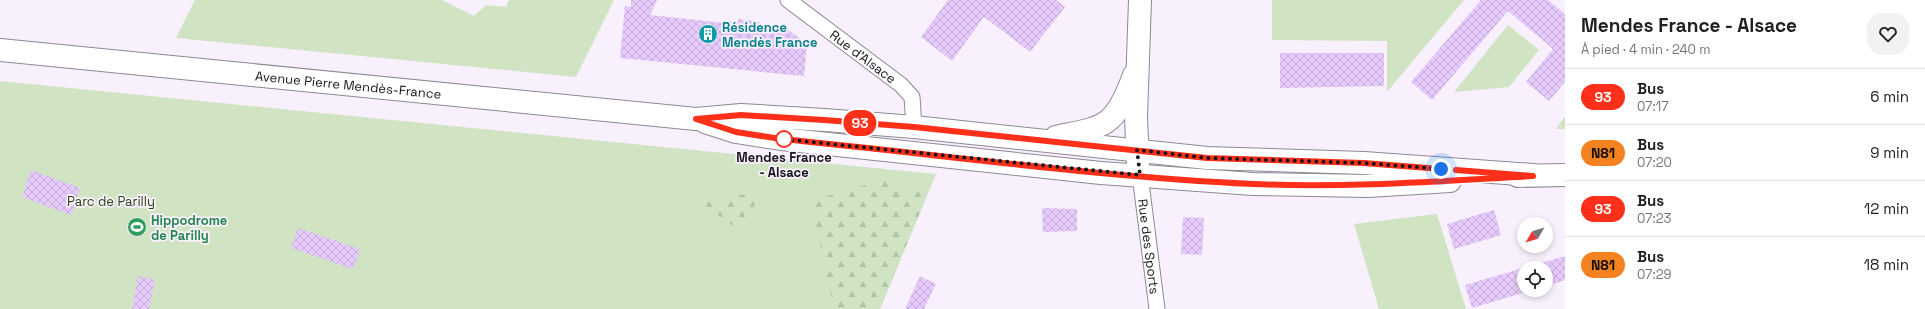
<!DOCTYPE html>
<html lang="fr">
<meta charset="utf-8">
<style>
:root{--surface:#fff;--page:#f2f2f2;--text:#202124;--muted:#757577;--line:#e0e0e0}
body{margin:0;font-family:"Space Grotesk",sans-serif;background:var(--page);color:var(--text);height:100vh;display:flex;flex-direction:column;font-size:15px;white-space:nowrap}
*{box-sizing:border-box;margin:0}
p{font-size:13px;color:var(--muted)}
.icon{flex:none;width:22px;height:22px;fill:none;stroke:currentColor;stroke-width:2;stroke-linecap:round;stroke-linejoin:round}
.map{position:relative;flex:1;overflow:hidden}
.sheet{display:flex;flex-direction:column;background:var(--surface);width:360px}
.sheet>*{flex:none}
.badge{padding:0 8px;border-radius:13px;font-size:14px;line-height:26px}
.needle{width:26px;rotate:232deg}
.buttons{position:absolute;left:1517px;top:217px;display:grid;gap:8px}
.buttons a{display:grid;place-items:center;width:36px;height:36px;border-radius:50%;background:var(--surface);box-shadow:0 2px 6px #0003;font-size:20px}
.you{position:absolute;width:20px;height:20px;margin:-10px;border:3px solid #fff;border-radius:50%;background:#1a73e8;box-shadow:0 0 0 6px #1a73e833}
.map>.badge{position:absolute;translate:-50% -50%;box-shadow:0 0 0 2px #fff}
.round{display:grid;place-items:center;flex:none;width:42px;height:42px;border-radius:16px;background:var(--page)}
.head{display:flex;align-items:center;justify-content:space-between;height:68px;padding:0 16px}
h1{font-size:19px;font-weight:700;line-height:30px}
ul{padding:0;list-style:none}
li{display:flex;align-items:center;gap:12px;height:56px;padding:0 16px;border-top:1px solid var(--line)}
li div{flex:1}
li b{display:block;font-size:15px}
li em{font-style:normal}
li .badge{min-width:44px;font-weight:700;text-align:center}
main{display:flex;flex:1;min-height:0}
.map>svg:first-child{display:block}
.green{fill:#d0e3c2}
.forest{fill:url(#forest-firs)}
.building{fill:url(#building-cross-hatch)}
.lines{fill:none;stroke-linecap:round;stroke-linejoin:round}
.street-casing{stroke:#8f8795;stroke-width:17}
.secondary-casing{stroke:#8f8795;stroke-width:24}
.street{stroke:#fff;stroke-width:15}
.secondary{stroke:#fff;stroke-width:22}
.line-casing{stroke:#fff;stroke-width:9}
.line{stroke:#ff301a;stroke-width:6}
.walk{stroke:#17141a;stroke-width:4;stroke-dasharray:0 7.2}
.stop-dot{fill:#fff;stroke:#ff301a;stroke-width:2}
.labels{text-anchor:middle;stroke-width:3.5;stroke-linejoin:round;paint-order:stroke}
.culture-label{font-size:13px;font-weight:bold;fill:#0d838f;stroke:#f8f1fd;text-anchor:start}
.street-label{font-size:13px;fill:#17141a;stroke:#f8f1fd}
.stop-label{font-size:13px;font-weight:bold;fill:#17141a;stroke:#f8f1fd}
.park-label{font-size:13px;fill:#2c4512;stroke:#f8f1fd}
.leisure-label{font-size:13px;font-weight:bold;fill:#27864d;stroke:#f8f1fd;text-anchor:start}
</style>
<main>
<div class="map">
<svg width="1565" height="309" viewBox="0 0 1565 309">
<defs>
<pattern id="forest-firs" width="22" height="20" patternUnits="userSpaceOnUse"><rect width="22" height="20" fill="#d0e3c2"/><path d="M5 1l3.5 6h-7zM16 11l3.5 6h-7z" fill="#b2c2a6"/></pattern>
<pattern id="building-cross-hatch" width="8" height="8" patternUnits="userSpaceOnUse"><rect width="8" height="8" fill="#e6cafb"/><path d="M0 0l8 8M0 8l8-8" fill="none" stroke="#c5add7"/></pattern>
</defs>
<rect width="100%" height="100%" fill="#f8f1fd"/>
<path class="green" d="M195,0H442L474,16L486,5L506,7L509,0H614L576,77L176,38Z
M1272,0H1464L1387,92V41L1272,40Z
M1508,25L1539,50L1509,87L1454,92Z
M0,81L936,174L880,309H0Z
M1565,116V129H1556Z
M1437,214L1466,309H1379L1354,224Z"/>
<path class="forest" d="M883,180L928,193L880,309H834L811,201Z
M747,194L754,201L755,211L742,229L736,228L699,201Z"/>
<path class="building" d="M631,0H657L650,15L724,23V21L738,22V19L759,22V26L787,29L807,44L804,76L620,58L625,6L631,7Z
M948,0H1056L1065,7L1030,52L984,17L952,61L921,37Z
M1481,0H1548L1565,14V82L1549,101L1526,82L1553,49L1508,11L1432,100L1411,82Z
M1280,53H1384V86L1280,88Z
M31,170L80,188L71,215L22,197Z
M1042,208L1077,209V231L1043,232Z
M1494,210L1501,235L1454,249L1447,224Z
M1183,217L1204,218L1202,255L1181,254Z
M298,228L360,249L353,269L291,248Z
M1565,256V280L1546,286V268H1524V290H1533L1472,308L1465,285Z
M138,276L155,280L149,309H132Z
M920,276L936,284L924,309H905Z"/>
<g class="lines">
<g class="street-casing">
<g id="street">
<path id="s1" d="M788,0L901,85L912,97L914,127"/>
<path id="s2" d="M1140,175L1157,309"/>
</g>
</g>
<g class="secondary-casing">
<g id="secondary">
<path id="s3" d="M0,50L696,119L741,115L825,120L914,127L1207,158L1364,163L1533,175"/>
<path d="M705,122L736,132L781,139L1101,173L1253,184L1368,186L1450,181"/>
<path d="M1056,137C1072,133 1097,131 1110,119C1121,109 1129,89 1134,75"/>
<path d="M1138,165L1136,117L1140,0"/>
<path d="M1518,176L1565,175"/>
</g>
</g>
<use href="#street" class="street"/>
<use href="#secondary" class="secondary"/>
</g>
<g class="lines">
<g class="line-casing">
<path id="line" d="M1441,169L1364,163L1207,158L914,127L824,120L741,115L696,119L736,132L781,139C938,154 1095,177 1253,184C1347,188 1440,181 1533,176L1456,170"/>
</g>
<use href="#line" class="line"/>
<path class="walk" d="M784,139H781L1140,175L1137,150L1207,158L1364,163L1441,169"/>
</g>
<defs>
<g id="building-disc" transform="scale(1)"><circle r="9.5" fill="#0f9aa8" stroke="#f8f1fd"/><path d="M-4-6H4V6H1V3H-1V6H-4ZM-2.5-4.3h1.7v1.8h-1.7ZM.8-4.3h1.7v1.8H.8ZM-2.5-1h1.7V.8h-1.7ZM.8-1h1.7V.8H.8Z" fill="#fff"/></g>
<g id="stadium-disc" transform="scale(1)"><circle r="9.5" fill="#2e9e5b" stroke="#f8f1fd"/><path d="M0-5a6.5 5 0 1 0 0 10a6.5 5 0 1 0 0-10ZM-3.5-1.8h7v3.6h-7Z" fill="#fff"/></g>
</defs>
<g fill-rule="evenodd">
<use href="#building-disc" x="708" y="34"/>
<use href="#stadium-disc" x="137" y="227"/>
</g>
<circle class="stop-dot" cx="784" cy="139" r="8"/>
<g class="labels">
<g class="culture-label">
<text x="722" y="32">Résidence<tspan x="722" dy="15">Mendès France</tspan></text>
</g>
<g class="street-label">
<text dy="5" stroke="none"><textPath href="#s1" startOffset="94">Rue d'Alsace</textPath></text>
<text dy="5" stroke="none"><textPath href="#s3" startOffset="350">Avenue Pierre Mendès-France</textPath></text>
<text dy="5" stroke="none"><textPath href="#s2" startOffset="72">Rue des Sports</textPath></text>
</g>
<g class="stop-label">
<text x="784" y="162">Mendes France<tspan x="784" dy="15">- Alsace</tspan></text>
</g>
<g class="park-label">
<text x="111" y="206">Parc de Parilly</text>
</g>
<g class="leisure-label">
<text x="151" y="225">Hippodrome<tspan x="151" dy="15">de Parilly</tspan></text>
</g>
</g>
</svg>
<div class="buttons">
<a><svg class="needle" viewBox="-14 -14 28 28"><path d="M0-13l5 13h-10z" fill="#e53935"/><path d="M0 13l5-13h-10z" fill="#757577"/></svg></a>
<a><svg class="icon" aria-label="locate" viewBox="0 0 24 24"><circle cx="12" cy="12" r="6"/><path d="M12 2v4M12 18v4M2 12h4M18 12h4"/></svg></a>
</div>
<div class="you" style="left:1441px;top:169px"></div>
<b class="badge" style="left:860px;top:123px;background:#ff301a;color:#fff">93</b>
</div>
<section class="sheet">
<div class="head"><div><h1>Mendes France - Alsace</h1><p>À pied · 4 min · 240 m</p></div><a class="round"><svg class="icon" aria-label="heart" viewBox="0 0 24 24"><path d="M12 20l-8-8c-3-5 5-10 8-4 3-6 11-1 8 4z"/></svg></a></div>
<ul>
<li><span class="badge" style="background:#ff301a;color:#fff">93</span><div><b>Bus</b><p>07:17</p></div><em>6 min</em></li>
<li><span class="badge" style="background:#f58220;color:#111">N81</span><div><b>Bus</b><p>07:20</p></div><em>9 min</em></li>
<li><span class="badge" style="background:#ff301a;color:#fff">93</span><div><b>Bus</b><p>07:23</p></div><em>12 min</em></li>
<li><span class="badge" style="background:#f58220;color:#111">N81</span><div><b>Bus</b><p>07:29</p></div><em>18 min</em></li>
</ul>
</section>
</main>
